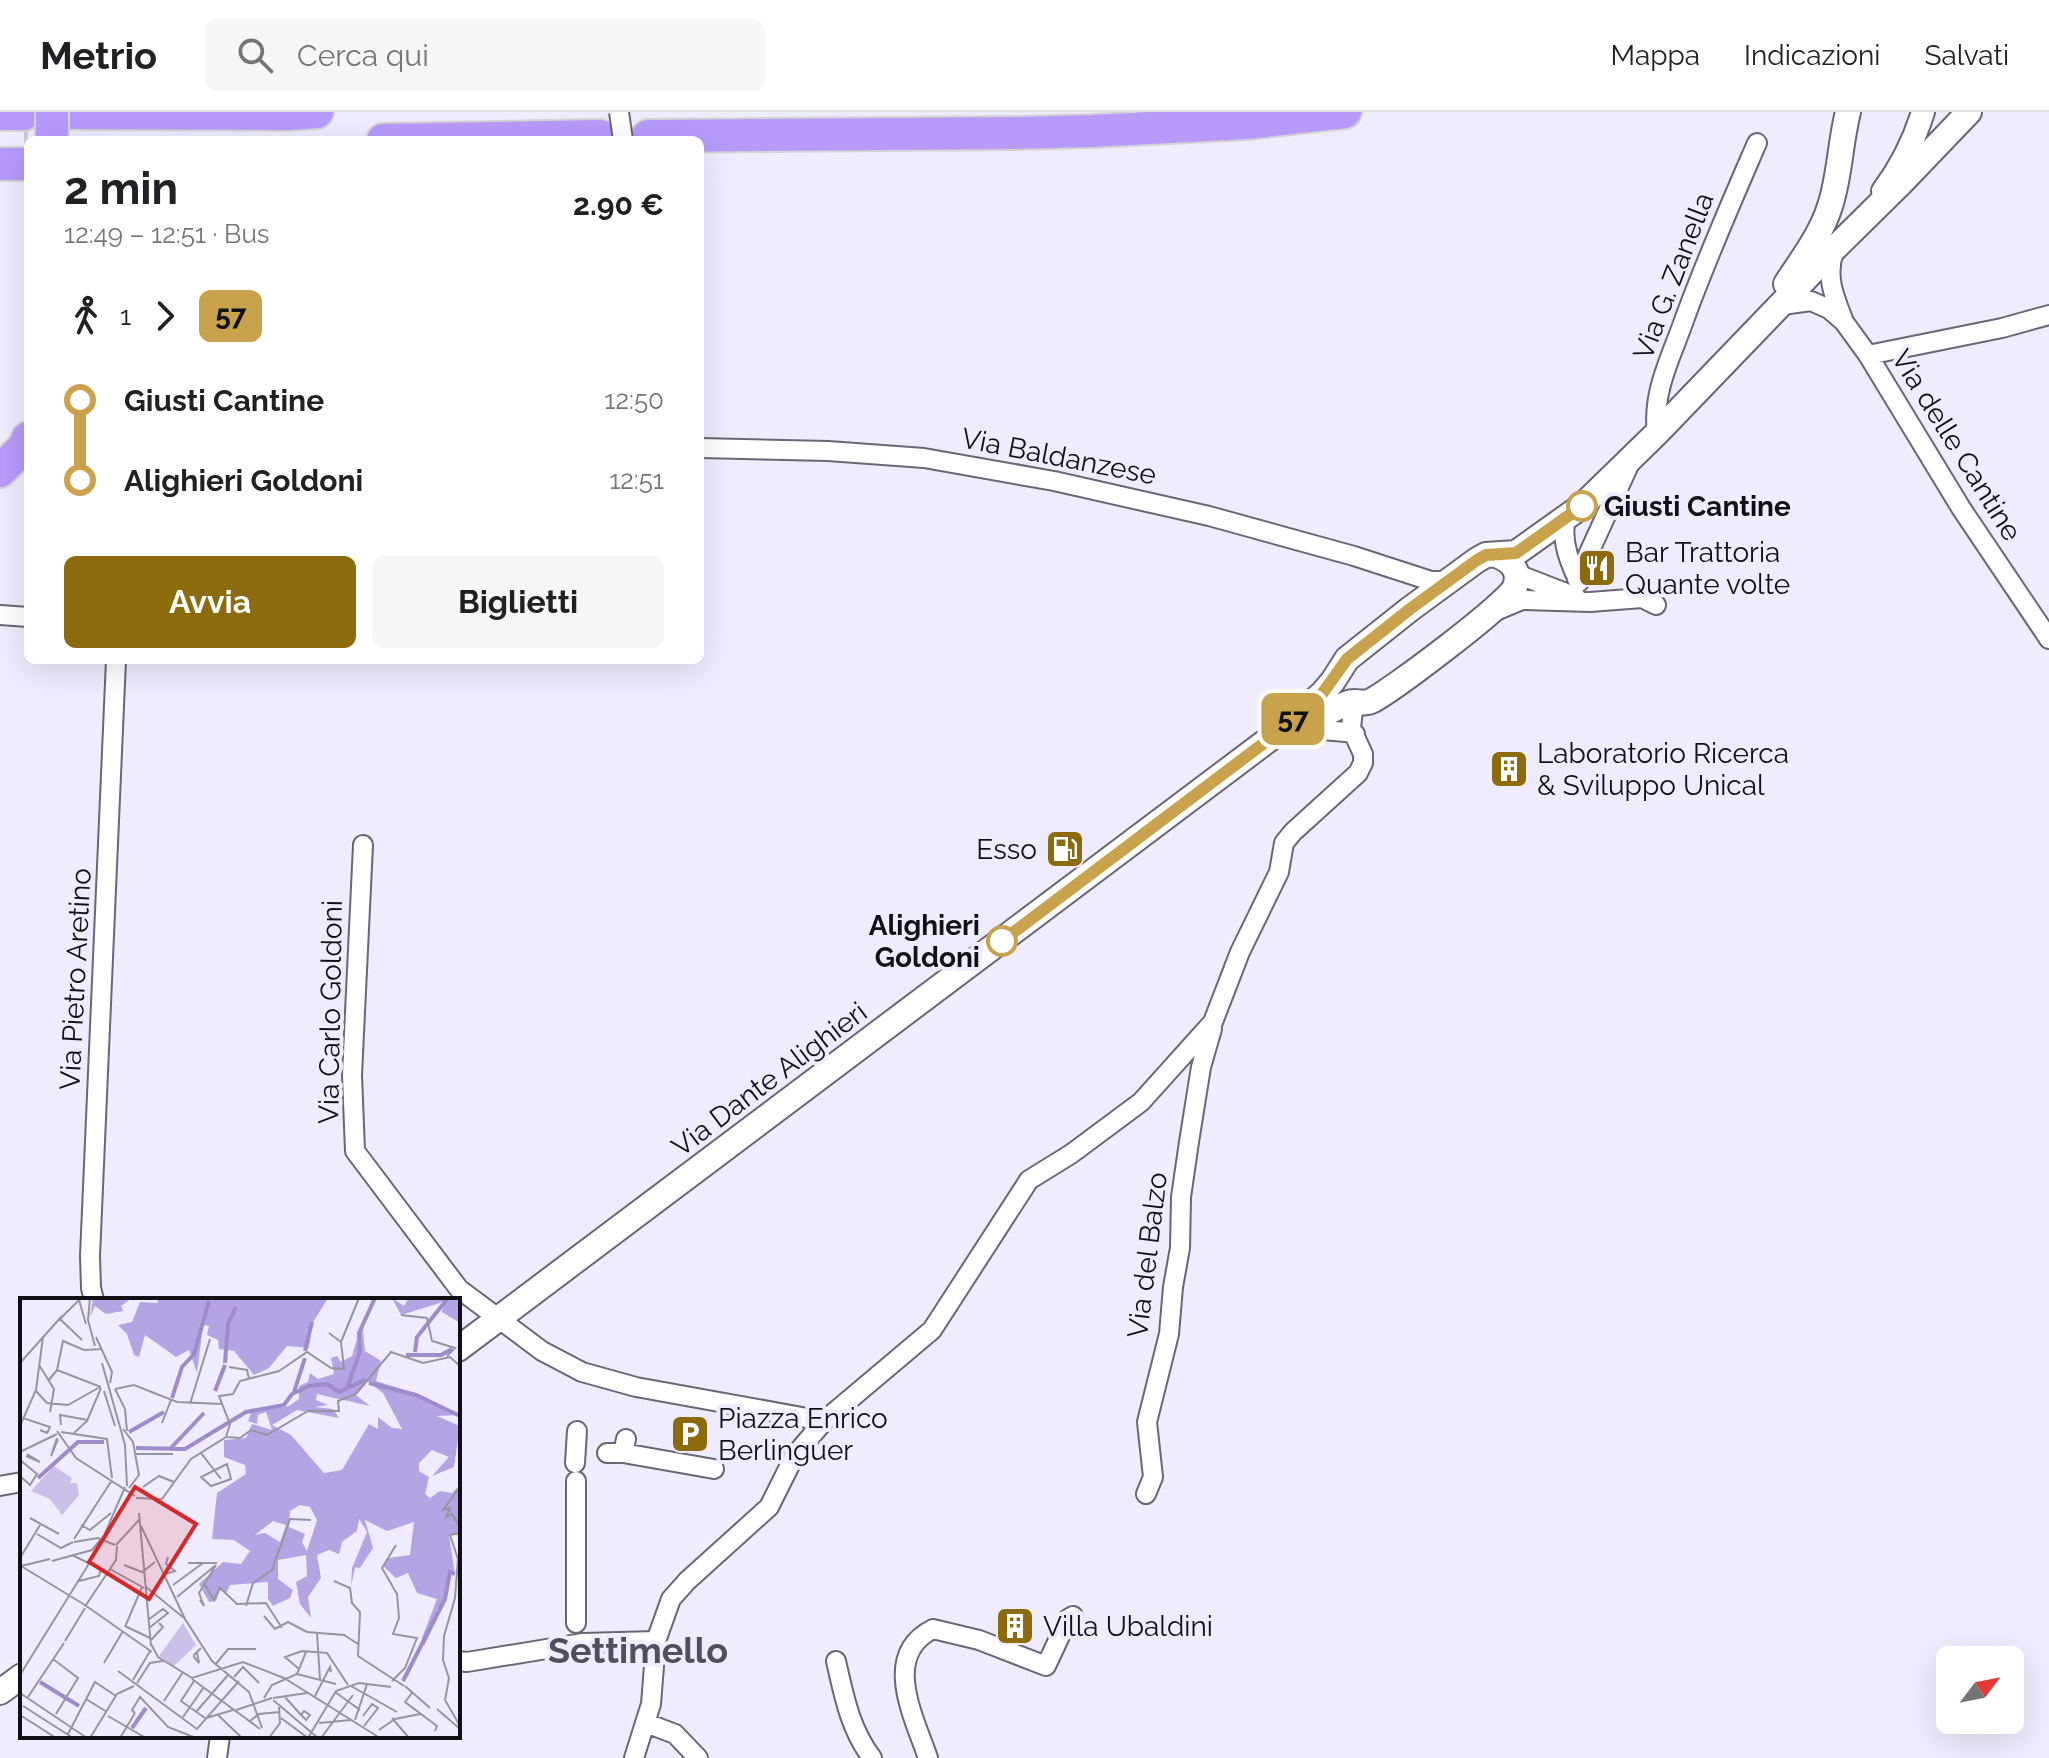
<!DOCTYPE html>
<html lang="it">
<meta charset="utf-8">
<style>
:root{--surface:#fff;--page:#f6f6f6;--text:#202124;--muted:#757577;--line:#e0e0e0;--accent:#8c6b0d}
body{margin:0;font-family:Raleway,sans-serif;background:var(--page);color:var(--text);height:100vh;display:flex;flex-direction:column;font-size:30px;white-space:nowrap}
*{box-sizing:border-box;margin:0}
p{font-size:26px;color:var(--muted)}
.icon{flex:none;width:44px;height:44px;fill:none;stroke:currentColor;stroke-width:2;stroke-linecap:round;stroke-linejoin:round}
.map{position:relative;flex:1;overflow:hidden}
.panel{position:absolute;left:24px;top:24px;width:680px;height:528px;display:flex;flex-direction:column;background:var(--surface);border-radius:12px;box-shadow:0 8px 32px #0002}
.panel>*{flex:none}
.badge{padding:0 16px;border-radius:12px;font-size:28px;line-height:52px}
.needle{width:52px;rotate:58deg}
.buttons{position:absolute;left:1936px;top:1534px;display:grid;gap:16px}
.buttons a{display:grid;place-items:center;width:88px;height:88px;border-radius:12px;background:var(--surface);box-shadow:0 8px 32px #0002;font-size:40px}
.map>.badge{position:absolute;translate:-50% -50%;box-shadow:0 0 0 4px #fff}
.legs{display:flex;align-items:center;gap:12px;height:88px;padding:0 40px;font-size:26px}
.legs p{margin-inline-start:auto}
.headline{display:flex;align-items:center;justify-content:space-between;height:136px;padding:0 40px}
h1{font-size:44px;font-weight:700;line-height:60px}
.button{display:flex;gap:16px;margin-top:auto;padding:16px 40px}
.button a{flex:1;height:92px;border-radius:12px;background:var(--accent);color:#fff;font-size:32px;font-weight:700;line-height:92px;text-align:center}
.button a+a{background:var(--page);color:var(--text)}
ul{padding:0 40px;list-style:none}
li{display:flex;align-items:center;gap:28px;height:80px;font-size:30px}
li i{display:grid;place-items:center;width:12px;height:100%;margin:0 10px;background:currentColor}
li i::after{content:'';width:20px;height:20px;margin:-10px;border:6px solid;border-radius:50%;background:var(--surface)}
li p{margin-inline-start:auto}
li:first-child i{background:linear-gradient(#0000 50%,currentColor 0)}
li:last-child i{background:linear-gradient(currentColor 50%,#0000 0)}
header{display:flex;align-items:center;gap:48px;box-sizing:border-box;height:112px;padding:0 40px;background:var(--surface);border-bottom:2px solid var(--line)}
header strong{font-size:38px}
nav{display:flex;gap:44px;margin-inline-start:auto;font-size:28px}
.search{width:560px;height:72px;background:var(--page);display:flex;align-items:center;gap:20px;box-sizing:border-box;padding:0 28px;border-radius:12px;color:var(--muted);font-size:30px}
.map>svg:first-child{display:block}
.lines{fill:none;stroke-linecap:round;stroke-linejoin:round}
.motorway-tunnel{stroke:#cfcbdc;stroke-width:32;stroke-dasharray:32 16;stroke-linecap:butt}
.minor-casing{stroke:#6a6676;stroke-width:22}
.tertiary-casing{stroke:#6a6676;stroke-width:26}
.secondary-casing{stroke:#6a6676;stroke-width:28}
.motorway-casing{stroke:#d4d4d5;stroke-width:36}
.minor{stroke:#fff;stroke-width:18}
.tertiary{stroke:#fff;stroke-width:22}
.secondary{stroke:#fff;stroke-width:24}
.motorway{stroke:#b79bfb;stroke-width:32}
.minor-bridge-casing{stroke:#6a6676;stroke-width:22;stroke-linecap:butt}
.motorway-bridge-casing{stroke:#d4d4d5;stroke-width:36;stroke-linecap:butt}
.minor-bridge{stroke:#fff;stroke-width:18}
.motorway-bridge{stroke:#b79bfb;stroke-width:32}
.line-1-casing{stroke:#fff;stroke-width:18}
.line-1{stroke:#c8a24d;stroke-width:12}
.stop-1-dot{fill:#fff;stroke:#c8a24d;stroke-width:4}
.labels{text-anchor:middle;stroke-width:8;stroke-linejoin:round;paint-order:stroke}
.street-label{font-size:28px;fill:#111016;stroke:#f0ecff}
.stop-label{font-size:28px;font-weight:bold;fill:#111016;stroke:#f0ecff;text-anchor:start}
.poi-label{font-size:28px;fill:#111016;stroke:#f0ecff;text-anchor:start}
.district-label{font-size:36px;font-weight:bold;fill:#524e5d;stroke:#f0ecff}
.inset-river{fill:none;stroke:#9d8cc9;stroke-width:4}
.inset-road{fill:none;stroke:#9794a2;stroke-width:2}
.view{fill:#d62828;fill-opacity:0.15;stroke:#d62828;stroke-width:4}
.inset-edge{fill:none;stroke:#111016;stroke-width:4}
</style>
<header>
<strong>Metrio</strong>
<div class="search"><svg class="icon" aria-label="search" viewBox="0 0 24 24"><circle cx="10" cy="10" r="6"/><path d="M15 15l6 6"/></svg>Cerca qui</div>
<nav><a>Mappa</a><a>Indicazioni</a><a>Salvati</a></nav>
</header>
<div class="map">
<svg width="2049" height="1646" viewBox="0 0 2049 1646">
<rect width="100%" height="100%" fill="#f0ecff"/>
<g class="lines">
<path class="motorway-tunnel" d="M24,31H28"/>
<g class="minor-casing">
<path id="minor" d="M1835,136C1825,162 1833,182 1843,207
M1782,193L1811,189L1829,197L1844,210L1868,243L1961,396L2049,527
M1868,243L2002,216L2049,203
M1657,321C1652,283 1669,249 1682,214C1704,152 1731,91 1757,31
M700,336L828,339L924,346L1054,369L1209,404L1354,444L1431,469H1449
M1565,412C1562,432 1570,451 1579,470
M1517,462L1576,485
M1577,467L1629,353
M1498,498L1522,488L1590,490L1642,486L1656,493
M0,503L28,505
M1298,616L1346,620L1355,622
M363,733L352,963L355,1039L459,1177L542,1239L582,1260L636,1275L824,1309
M94,1188L91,1176L90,1144L116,548
M607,1341H623L626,1327
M623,1341L714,1357
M575,1351L577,1319
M576,1369V1511
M0,1374L22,1370
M1146,1382L1153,1365L1147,1310L1169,1222L1173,1175L1180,1136L1181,1085L1189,1030L1201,955L1212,917
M458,1549L467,1550L583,1531L656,1529
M836,1549C844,1584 850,1617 872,1646
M646,1611L675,1622L698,1646
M217,1646L220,1624
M634,1646L651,1592L656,1529L671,1487L687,1469L769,1395L795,1343L824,1309L932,1218L1029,1068L1071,1042L1141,990L1213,910L1240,840L1279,760L1284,731L1293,720L1358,661L1363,651V642L1351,616L1354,590
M928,1646C914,1605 881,1543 933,1517L979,1528L1046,1554L1068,1507L1073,1504"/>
</g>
<g class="tertiary-casing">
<path id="tertiary" d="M1883,79C1901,55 1914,29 1923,0"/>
</g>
<g class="secondary-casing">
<path id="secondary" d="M1786,172C1802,147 1821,123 1830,94C1840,64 1840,31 1848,0
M1292,619C1311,611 1329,598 1348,591C1356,588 1363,593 1371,589C1390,580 1511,489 1515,475C1521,459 1511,448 1496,443
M458,1237L1268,628L1322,582L1333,569L1347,547L1410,497L1477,448L1486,443L1516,441L1582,394L1657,321L1836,135L1901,71L1969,0
M0,1580L22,1564"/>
</g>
<g class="motorway-casing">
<path id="motorway" d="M74,1L287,2L317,0
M0,2H24
M648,24L1014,21L1092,19L1248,11L1345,0
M383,28L600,24
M0,52H26
M0,359L24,335L28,326"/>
</g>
<use href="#minor" class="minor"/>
<use href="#tertiary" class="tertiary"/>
<use href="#secondary" class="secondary"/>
<use href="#motorway" class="motorway"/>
<g class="minor-bridge-casing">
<path id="minor-bridge" d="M619,0L623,28"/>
</g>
<g class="motorway-bridge-casing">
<path id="motorway-bridge" d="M52,28V0"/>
</g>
<use href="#minor-bridge" class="minor-bridge"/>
<use href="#motorway-bridge" class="motorway-bridge"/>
</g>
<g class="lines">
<g class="line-1-casing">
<path id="line-1" d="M1002,829L1268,628L1322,582L1347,547L1410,497L1477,448L1486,443L1516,441L1582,394"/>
</g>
<use href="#line-1" class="line-1"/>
</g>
<defs>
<g id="restaurant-square" transform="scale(2)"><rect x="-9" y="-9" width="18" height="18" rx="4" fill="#8c6b0d" stroke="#f0ecff"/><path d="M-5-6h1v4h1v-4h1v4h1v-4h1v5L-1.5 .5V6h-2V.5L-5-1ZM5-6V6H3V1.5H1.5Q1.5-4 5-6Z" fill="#fff"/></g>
<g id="building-square" transform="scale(2)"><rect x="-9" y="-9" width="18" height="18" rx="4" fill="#8c6b0d" stroke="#f0ecff"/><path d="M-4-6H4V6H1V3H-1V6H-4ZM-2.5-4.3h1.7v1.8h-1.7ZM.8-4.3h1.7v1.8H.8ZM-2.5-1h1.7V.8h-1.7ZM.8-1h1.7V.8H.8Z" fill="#fff"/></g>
<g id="fuel-square" transform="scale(2)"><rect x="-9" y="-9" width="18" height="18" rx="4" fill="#8c6b0d" stroke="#f0ecff"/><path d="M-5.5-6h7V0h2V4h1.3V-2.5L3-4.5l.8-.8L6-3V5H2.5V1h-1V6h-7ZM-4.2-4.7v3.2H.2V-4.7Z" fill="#fff"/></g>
<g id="parking-square" transform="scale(2)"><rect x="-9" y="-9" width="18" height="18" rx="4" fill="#8c6b0d" stroke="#f0ecff"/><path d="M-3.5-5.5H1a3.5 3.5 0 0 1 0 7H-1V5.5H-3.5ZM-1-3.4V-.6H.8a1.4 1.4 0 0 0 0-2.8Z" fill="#fff"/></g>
</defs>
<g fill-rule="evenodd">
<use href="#restaurant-square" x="1597" y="456"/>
<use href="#building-square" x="1509" y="657"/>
<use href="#fuel-square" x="1065" y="737"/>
<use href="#parking-square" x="690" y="1322"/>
<use href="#building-square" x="1015" y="1514"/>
</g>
<g class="stop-1-dot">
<circle cx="1582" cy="394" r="14"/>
<circle cx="1002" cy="829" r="14"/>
</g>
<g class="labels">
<g class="street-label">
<text transform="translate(1673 164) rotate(-69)" y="10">Via G. Zanella</text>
<text transform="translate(1957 333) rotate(58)" y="10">Via delle Cantine</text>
<text transform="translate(1059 344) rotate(11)" y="10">Via Baldanzese</text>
<text transform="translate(75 867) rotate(-87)" y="10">Via Pietro Aretino</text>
<text transform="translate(330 900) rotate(-89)" y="10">Via Carlo Goldoni</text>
<text transform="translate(769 967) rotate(-37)" y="10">Via Dante Alighieri</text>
<text transform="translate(1147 1143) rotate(-83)" y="10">Via del Balzo</text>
</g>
<g class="stop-label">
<text x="1604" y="404">Giusti Cantine</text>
<text x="980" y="823" text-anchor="end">Alighieri<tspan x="980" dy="32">Goldoni</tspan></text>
</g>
<g class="poi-label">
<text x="1625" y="450">Bar Trattoria<tspan x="1625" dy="32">Quante volte</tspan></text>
<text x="1537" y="651">Laboratorio Ricerca<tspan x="1537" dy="32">&amp; Sviluppo Unical</tspan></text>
<text x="1037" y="747" text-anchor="end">Esso</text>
<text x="718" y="1316">Piazza Enrico<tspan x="718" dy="32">Berlinguer</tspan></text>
<text x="1043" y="1524">Villa Ubaldini</text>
</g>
<g class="district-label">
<text x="638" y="1551">Settimello</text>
</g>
</g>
<g transform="translate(20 1186)">
<rect width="440" height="440" fill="#f0ecff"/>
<path d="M34,168L52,180L50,185H57L59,197L42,217L30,201L11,193Z" fill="#cac0e8"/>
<path d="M73,0H112L101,8L103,13L86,16L75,8L70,19ZM137,0H308L292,26L289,50L267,48L249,70L234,77L214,53L199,51L198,42L187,37L189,28L183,27L177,75L169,52L156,59L125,37L119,59L114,57L107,36L98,27L112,24L120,4L138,5ZM372,0L384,8L389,0H440V25L422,14L423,4L381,17ZM342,24L345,53L361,63L356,83L401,97L439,117L417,118L440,128L434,169L412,178L429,159L412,152L399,165V173L409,179L405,196L410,200L420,193L432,195L440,187V237H429L435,277H431L426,302L404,348L402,340L417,301L397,295L388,275L376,280L363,268L368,260L390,257L394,224L367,233L345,222L353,250L340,270L335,269L331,289L332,270L347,234L339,221L337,233L322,244L319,256L309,252L297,257L301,280L288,299L291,320L280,306L276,284L287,278L286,257L258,262V281L273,292L270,300L253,308L248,301V284L210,287L206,296L200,291L196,303L189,304L179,286L203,264L221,266L230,253L214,242L192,241L197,195L226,176L225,167L204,159V142L226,140L232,126L252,132L246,114L238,117L237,126L228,123L232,113L269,108L279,101V88L288,84L290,75L298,81L314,76L311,60L317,58L321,64L332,58ZM347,83L363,95L382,131L372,130L358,119V131L349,126L322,172L304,175L271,137L252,127L277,112L319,120L313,111L295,109L308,107L296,102L297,96L350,108L336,97ZM280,207L290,209L297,222L287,253L282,244L285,236L269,229L270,213ZM253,223L266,227L260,244L245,235L235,237Z" fill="#b5a4e3" fill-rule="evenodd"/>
<path d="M163,325L176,347L154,368L139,358Z" fill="#cac0e8"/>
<path class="inset-river" d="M285,53L292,24M395,54L397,39L428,0M386,57H421L432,51M205,65L208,26L216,9M349,85L396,97L440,118M327,91L340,53L339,35L355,0M195,93L205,67M274,94L285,60M152,100L162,69L174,56L189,3M109,134L144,114M116,150L165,151L226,114L264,107L272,96L289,88L307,86L319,94L345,82M150,151L184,115M18,180L58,144H84M383,383L425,301L430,274L435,276M20,384L59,408M112,430L126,410"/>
<path class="inset-road" d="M70,0L68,22L75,48M59,2L66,26M381,17L407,20L412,43L435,50L427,58M40,21L61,0M40,21L62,42M76,39L92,74L90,85M321,44L339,0M0,65L42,18M82,65L105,147L107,188M19,67L34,91L30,114M209,69L227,72L229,81M37,72L43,43L64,52L82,51M28,83L37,72L81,89M95,91L114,87L157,104L202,106M95,91L105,111L107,133M16,93L27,105L48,107L80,89M84,93L95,128M170,106L190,41M3,120L30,129L27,135L20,132M142,125L151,102M41,127L40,117L68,122M0,128L16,92L23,39M103,131L113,144L119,177L109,190M37,133L56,160L115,198M41,134L87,141L92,180M54,135L67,123L81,90M207,139L220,140L231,132L247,137L288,113H319L318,103L336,96L371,54L403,65L430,59L440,68M37,140L31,158L38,141M0,154L37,136M181,155L201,181M115,156H153M6,158L20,164L7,156M0,162L17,176L10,187L0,178M207,166L211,181L191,188L181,179ZM123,189L139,178L154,184M440,189L423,212L430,210L426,219L432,216L440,229M116,200L142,201L171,161L206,139L210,126L199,98L213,96L220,83L259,73L287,54L311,70L324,71L321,44L309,35M119,215L131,348M10,220L39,236M61,227L70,232L91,215M121,228L165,321L192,363L229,394L242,430M17,236L41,250L53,244M83,240L105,189M54,241L92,182M54,244L78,240L95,247M96,247L119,222M52,257L81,271L79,278L59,283M0,260L20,227M32,263L72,252L81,241M168,265H197M104,267L122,274L135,264M1,268L65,307M1,268L30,261M90,271L124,290M142,277L155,273L146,266L148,259M314,283L330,290L332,305L340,314L338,358M153,287L183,265M185,287L194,302L200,290L217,306L246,305L262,330M126,289L164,320M157,299L196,267M180,302L184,308L179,295L196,267M62,305L132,354M66,307L96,262L97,248M226,308L233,285L252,272L270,221L291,222M244,318L255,331L268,324L287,334L324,337L338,346M128,322L143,311L148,315L129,330M105,328L132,341L143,329L139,325M105,329L122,289M297,335L300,382M45,343L65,310M131,346L138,359L172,380L223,364L264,380L360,440M177,355L179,365L174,359V357L181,350M338,358L384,388M33,361L58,380L36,416M84,365L103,333M195,367L208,351H236M279,371L265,359L282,353L307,355L328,387M98,373L177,431L219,383M277,376L316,386M0,377L70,264M214,379L223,369L239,385M172,381L240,431M113,382L130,353M174,383L161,403L185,420M372,383L385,370L397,340L373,336L379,320L377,296L362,270L376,247M117,385L130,365L143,363M331,388L377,414M385,388L410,410M315,394L340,412M0,395L67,440M392,395L385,404L417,428L415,433M295,398L310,369L311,374M8,399L44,345M265,399L281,417M244,400L252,387L277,376L286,354M253,400L287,395M66,401L87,414M253,402L298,440M425,402L429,380L423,362L424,338L435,300L438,261L430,237L440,235M425,402L440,428M144,403L163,374M3,408L53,440M417,411L440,431M216,412L252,400M284,413L290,417L286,422L281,417ZM176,414L208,377M115,415L112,412L120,399L148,429L176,440M0,417L36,440M198,417L222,440M88,418L126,440M343,418L352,406L358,410L344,428M163,419L184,389M186,420L213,412M261,420L288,440L316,393L339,385L371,389M372,420L389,440M335,422L347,386M230,423L239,416L260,414M299,425L331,422M359,432L375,421L400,416M48,436L75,384L96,398M70,440L97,396L114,388M100,440L115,415M249,440L260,425L259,409M301,440L333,397"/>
<path class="view" d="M115,189L176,226L129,301L69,264Z"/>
<rect width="440" height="440" class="inset-edge"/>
</g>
</svg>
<div class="buttons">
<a><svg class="needle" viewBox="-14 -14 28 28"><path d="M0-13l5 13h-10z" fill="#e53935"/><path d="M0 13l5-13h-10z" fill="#757577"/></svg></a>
</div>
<b class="badge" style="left:1293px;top:607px;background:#c8a24d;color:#111">57</b>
<section class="panel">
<div class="headline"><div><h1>2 min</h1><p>12:49 – 12:51 · Bus</p></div><b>2.90 €</b></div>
<div class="legs"><svg class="icon" aria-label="walk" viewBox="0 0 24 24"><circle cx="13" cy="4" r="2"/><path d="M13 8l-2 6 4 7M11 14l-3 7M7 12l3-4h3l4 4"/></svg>1<svg class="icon" aria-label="forward" viewBox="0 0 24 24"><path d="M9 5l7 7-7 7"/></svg><b class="badge" style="background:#c8a24d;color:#111">57</b></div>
<ul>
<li><i style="color:#c8a24d"></i><b>Giusti Cantine</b><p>12:50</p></li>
<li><i style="color:#c8a24d"></i><b>Alighieri Goldoni</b><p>12:51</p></li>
</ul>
<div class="button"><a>Avvia</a><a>Biglietti</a></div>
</section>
</div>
